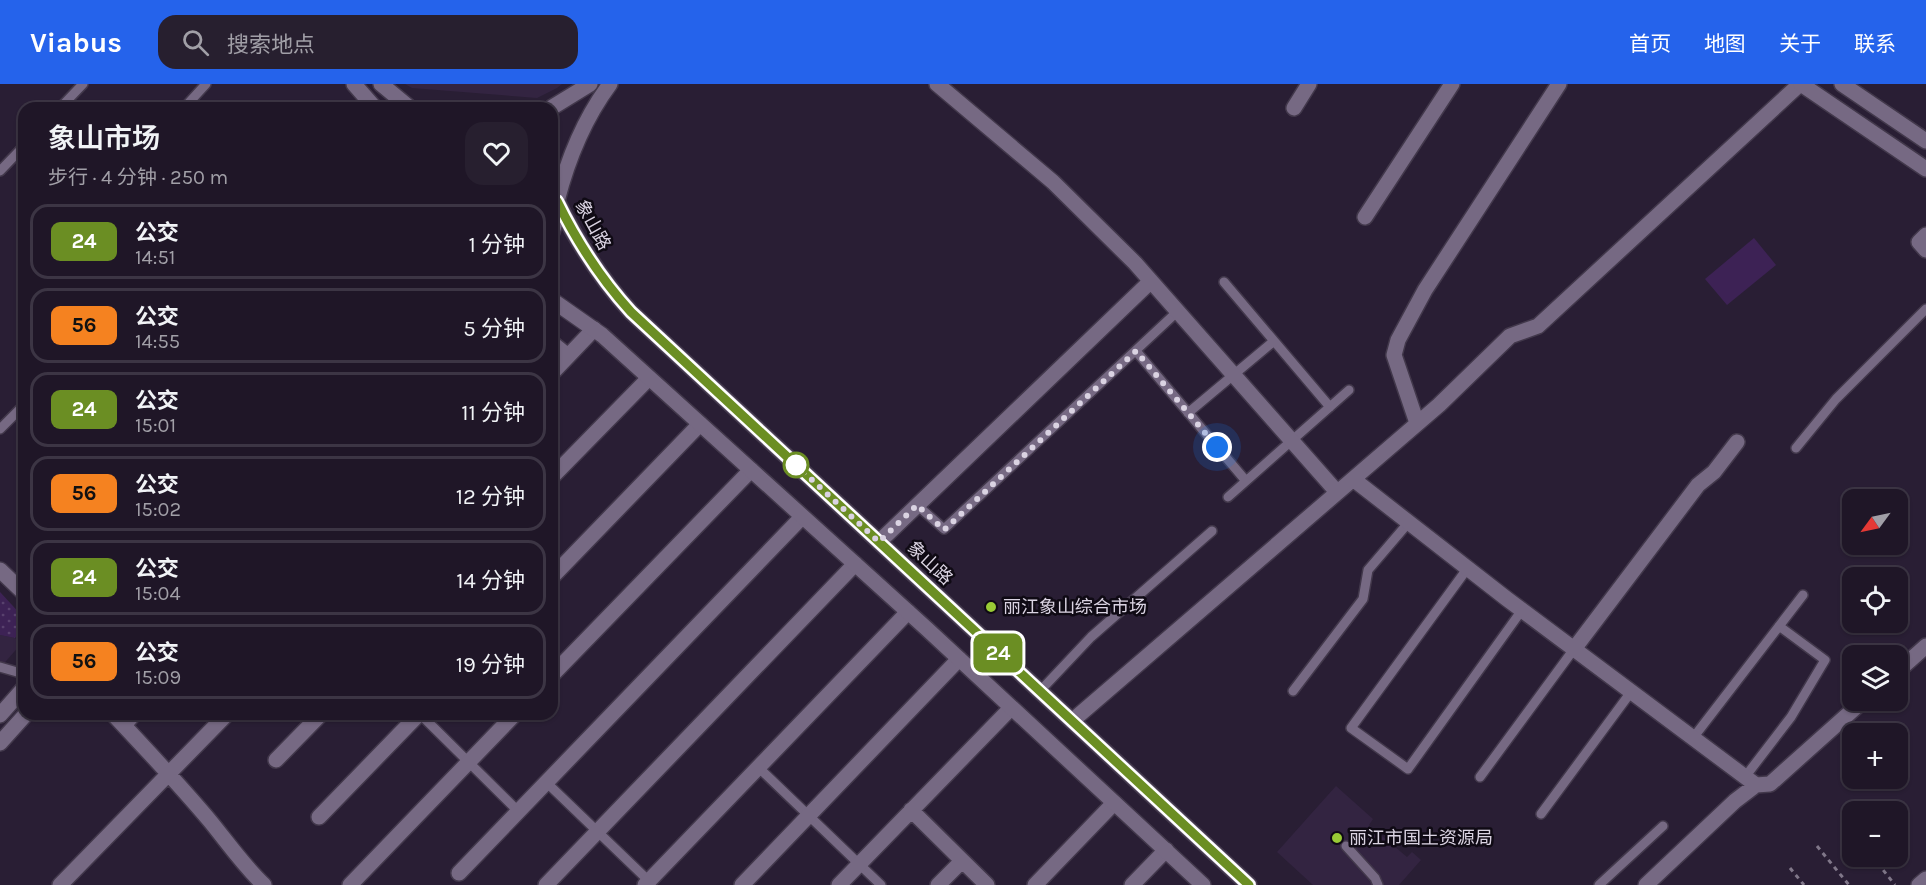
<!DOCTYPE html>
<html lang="zh">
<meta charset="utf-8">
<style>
:root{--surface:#1f1627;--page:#271f2f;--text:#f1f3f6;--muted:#a19fa7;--line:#3c3544;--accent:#2563eb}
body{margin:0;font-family:Karla,"Noto Sans SC",sans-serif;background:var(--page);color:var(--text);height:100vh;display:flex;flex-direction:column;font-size:22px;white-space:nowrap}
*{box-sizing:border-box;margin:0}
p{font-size:20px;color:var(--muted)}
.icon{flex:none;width:33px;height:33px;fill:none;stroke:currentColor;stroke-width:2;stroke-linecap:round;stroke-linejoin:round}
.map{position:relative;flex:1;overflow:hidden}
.panel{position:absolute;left:18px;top:18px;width:540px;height:618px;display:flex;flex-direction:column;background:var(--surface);border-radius:18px;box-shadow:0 2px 4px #0004,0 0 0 2px var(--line)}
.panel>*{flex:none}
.badge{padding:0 12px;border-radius:9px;font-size:21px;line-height:39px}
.needle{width:39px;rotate:237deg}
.fabs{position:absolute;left:1842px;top:405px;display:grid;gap:12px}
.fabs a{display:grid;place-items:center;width:66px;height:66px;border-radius:12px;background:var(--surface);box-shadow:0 2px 4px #0004,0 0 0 2px var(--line);font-size:30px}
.you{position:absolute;width:30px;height:30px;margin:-15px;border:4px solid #fff;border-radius:50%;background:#1a73e8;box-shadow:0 0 0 9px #1a73e833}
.map>.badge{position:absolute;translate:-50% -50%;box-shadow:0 0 0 3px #fff}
.round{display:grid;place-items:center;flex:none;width:63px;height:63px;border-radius:18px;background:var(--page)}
.head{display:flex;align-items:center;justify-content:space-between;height:102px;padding:0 30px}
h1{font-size:28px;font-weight:600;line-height:45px}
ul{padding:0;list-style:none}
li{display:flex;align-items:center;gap:18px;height:75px;margin:0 12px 9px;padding:0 18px;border:3px solid var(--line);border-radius:18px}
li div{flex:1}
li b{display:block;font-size:22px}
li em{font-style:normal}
li .badge{min-width:66px;font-weight:700;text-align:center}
header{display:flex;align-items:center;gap:36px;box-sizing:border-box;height:84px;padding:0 30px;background:var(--accent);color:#fff}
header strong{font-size:28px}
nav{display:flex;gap:33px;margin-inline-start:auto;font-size:21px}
.search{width:420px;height:54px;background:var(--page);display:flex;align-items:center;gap:15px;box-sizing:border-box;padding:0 21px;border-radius:18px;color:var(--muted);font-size:22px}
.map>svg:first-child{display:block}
.built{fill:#332441}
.grass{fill:url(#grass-dots)}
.pitch{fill:#3d2255}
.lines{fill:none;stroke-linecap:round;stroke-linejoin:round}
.service-casing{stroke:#42384b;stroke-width:12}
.minor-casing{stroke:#42384b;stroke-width:18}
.tertiary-casing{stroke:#42384b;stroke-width:18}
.secondary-casing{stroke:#42384b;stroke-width:18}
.path{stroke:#807789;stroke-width:3;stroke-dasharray:4.5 4.5;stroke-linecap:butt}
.service{stroke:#766983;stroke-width:9}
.minor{stroke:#766983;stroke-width:15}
.tertiary{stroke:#766983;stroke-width:15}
.secondary{stroke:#766983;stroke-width:15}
.line-casing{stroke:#fff;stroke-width:14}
.line{stroke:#6b8e23;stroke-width:9}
.walk{stroke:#dad3e2;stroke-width:6;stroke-dasharray:0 10.8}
.stop-dot{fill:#fff;stroke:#6b8e23;stroke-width:3}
.poi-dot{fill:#99cb35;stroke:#0f0a14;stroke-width:2}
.labels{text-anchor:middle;stroke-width:5;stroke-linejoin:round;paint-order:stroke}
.street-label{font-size:18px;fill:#dad3e2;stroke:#0f0a14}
.poi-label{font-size:18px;fill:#dad3e2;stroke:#0f0a14;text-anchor:start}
</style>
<header>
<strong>Viabus</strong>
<div class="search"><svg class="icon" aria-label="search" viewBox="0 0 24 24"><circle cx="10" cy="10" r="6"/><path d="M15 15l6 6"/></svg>搜索地点</div>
<nav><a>首页</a><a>地图</a><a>关于</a><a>联系</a></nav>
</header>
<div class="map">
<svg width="1926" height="801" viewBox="0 0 1926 801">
<defs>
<pattern id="grass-dots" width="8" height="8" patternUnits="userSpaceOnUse" patternTransform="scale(1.5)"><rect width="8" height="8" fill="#3d2255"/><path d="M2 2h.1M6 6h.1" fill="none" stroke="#58416d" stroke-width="1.8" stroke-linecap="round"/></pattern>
</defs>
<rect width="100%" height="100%" fill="#291e34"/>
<path class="built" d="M405,0H562L557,4L537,14L412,4Z
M0,551L15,554L21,560L0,584Z
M1336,702L1373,735L1369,741L1407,773L1412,768L1421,776L1399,801H1313L1277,768Z"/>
<path class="grass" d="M0,508L24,534V543L15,554L0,551Z"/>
<path class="pitch" d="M1754,154L1776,181L1727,221L1705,195Z"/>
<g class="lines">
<g class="service-casing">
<path id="service" d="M60,24L83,0
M184,24L206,0
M0,87L24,62
M1224,198L1330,323
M1136,267L1246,397
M1188,329L1274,257
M0,345L24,321
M1796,364L1836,315L1926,225
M1228,413L1349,306
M917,421L944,445L1178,227
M1467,485L1351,644L1408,685L1522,526
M0,583L24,590
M1040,607L1091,553L1212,447
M1293,607L1363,515L1368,486L1409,438
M420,630L518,727
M1693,654L1803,511
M758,683L881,801
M1480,693L1574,565
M1745,693L1791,633L1825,576L1779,542
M546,698L651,799
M1541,730L1631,608
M1346,762L1375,794L1378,801
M1599,801L1663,742"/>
</g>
<g class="minor-casing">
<path id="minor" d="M937,0L1053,98L1135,179L1337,408
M1294,24L1309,0
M1365,133L1452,0
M1926,151L1919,158L1926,166
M552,259L568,272
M552,289L594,245
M1417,339L1394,271L1398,256L1425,206L1559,0
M552,393L649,294
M1353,395L1507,515L1756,701
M879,458L1151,197
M0,486L24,509
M552,493L700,340
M1574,565L1698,401L1714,388L1737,358
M1898,587L1926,562
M552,591L751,386
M113,630C146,665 179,700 210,737C228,759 243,781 264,801
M1072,637L1439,321L1510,252L1538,242L1800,0
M124,641L134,630
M276,676L321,630
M911,726L987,801
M319,733L419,630
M459,789L802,433
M60,801L227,630
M350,801L515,630
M546,801L855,480
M645,801L908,528
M742,801L959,575
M839,801L1011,624
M938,801L962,777
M1035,801L1114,719
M1132,801L1166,766
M1646,801L1735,717L1756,701L1770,700L1864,616
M1919,801L1926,795"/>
</g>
<g class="tertiary-casing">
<path id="tertiary" d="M1801,0L1926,85
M1842,0L1926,57
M551,24L590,0
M557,117C568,74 584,35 610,0"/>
</g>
<g class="secondary-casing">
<path id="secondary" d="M354,0L375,24
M381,0L410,24
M552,93C558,111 559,130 552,148
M557,117C577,158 600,194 631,228L1249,801
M552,216L602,251L927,545L1203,801
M0,631L24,604
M0,659L26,630"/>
</g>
<path class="path" d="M1844,739L1852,749
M1817,762L1849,801
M1872,772L1895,801
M1790,784L1804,801"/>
<use href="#service" class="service"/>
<use href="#minor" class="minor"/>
<use href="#tertiary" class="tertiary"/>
<use href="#secondary" class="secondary"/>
</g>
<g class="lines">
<g class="line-casing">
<path id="line" d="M557,117C577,158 600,194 631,228L1249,801"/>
</g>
<use href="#line" class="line"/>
<path class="walk" d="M796,381L879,458L917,421L944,446L1136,267L1217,363"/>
</g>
<circle class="stop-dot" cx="796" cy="381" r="12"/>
<g class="poi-dot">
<circle cx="991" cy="523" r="6"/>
<circle cx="1337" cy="754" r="6"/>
</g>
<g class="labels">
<g class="street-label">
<text transform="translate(593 141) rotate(61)" y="6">象山路</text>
<text transform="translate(930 479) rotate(43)" y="6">象山路</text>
</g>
<g class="poi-label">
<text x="1003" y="529">丽江象山综合市场</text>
<text x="1349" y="760">丽江市国土资源局</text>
</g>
</g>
</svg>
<div class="fabs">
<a><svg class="needle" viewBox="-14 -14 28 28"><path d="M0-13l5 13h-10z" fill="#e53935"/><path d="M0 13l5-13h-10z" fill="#a19fa7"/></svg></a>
<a><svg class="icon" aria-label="locate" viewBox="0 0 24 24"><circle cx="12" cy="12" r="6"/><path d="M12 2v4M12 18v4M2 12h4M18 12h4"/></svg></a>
<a><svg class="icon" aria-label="layers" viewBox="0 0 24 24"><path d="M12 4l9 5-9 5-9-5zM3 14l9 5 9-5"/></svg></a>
<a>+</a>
<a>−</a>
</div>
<div class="you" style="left:1217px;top:363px"></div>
<b class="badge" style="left:998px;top:569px;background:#6b8e23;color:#fff">24</b>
<section class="panel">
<div class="head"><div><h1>象山市场</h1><p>步行 · 4 分钟 · 250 m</p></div><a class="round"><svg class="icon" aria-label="heart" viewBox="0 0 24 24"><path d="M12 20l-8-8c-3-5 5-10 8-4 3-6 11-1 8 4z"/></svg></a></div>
<ul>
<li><span class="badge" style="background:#6b8e23;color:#fff">24</span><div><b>公交</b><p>14:51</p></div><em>1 分钟</em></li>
<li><span class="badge" style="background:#f58220;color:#111">56</span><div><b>公交</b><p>14:55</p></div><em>5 分钟</em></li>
<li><span class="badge" style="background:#6b8e23;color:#fff">24</span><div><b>公交</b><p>15:01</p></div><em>11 分钟</em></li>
<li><span class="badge" style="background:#f58220;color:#111">56</span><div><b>公交</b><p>15:02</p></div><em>12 分钟</em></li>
<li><span class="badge" style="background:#6b8e23;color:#fff">24</span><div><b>公交</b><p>15:04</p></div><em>14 分钟</em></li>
<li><span class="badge" style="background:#f58220;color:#111">56</span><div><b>公交</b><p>15:09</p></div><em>19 分钟</em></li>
</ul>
</section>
</div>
